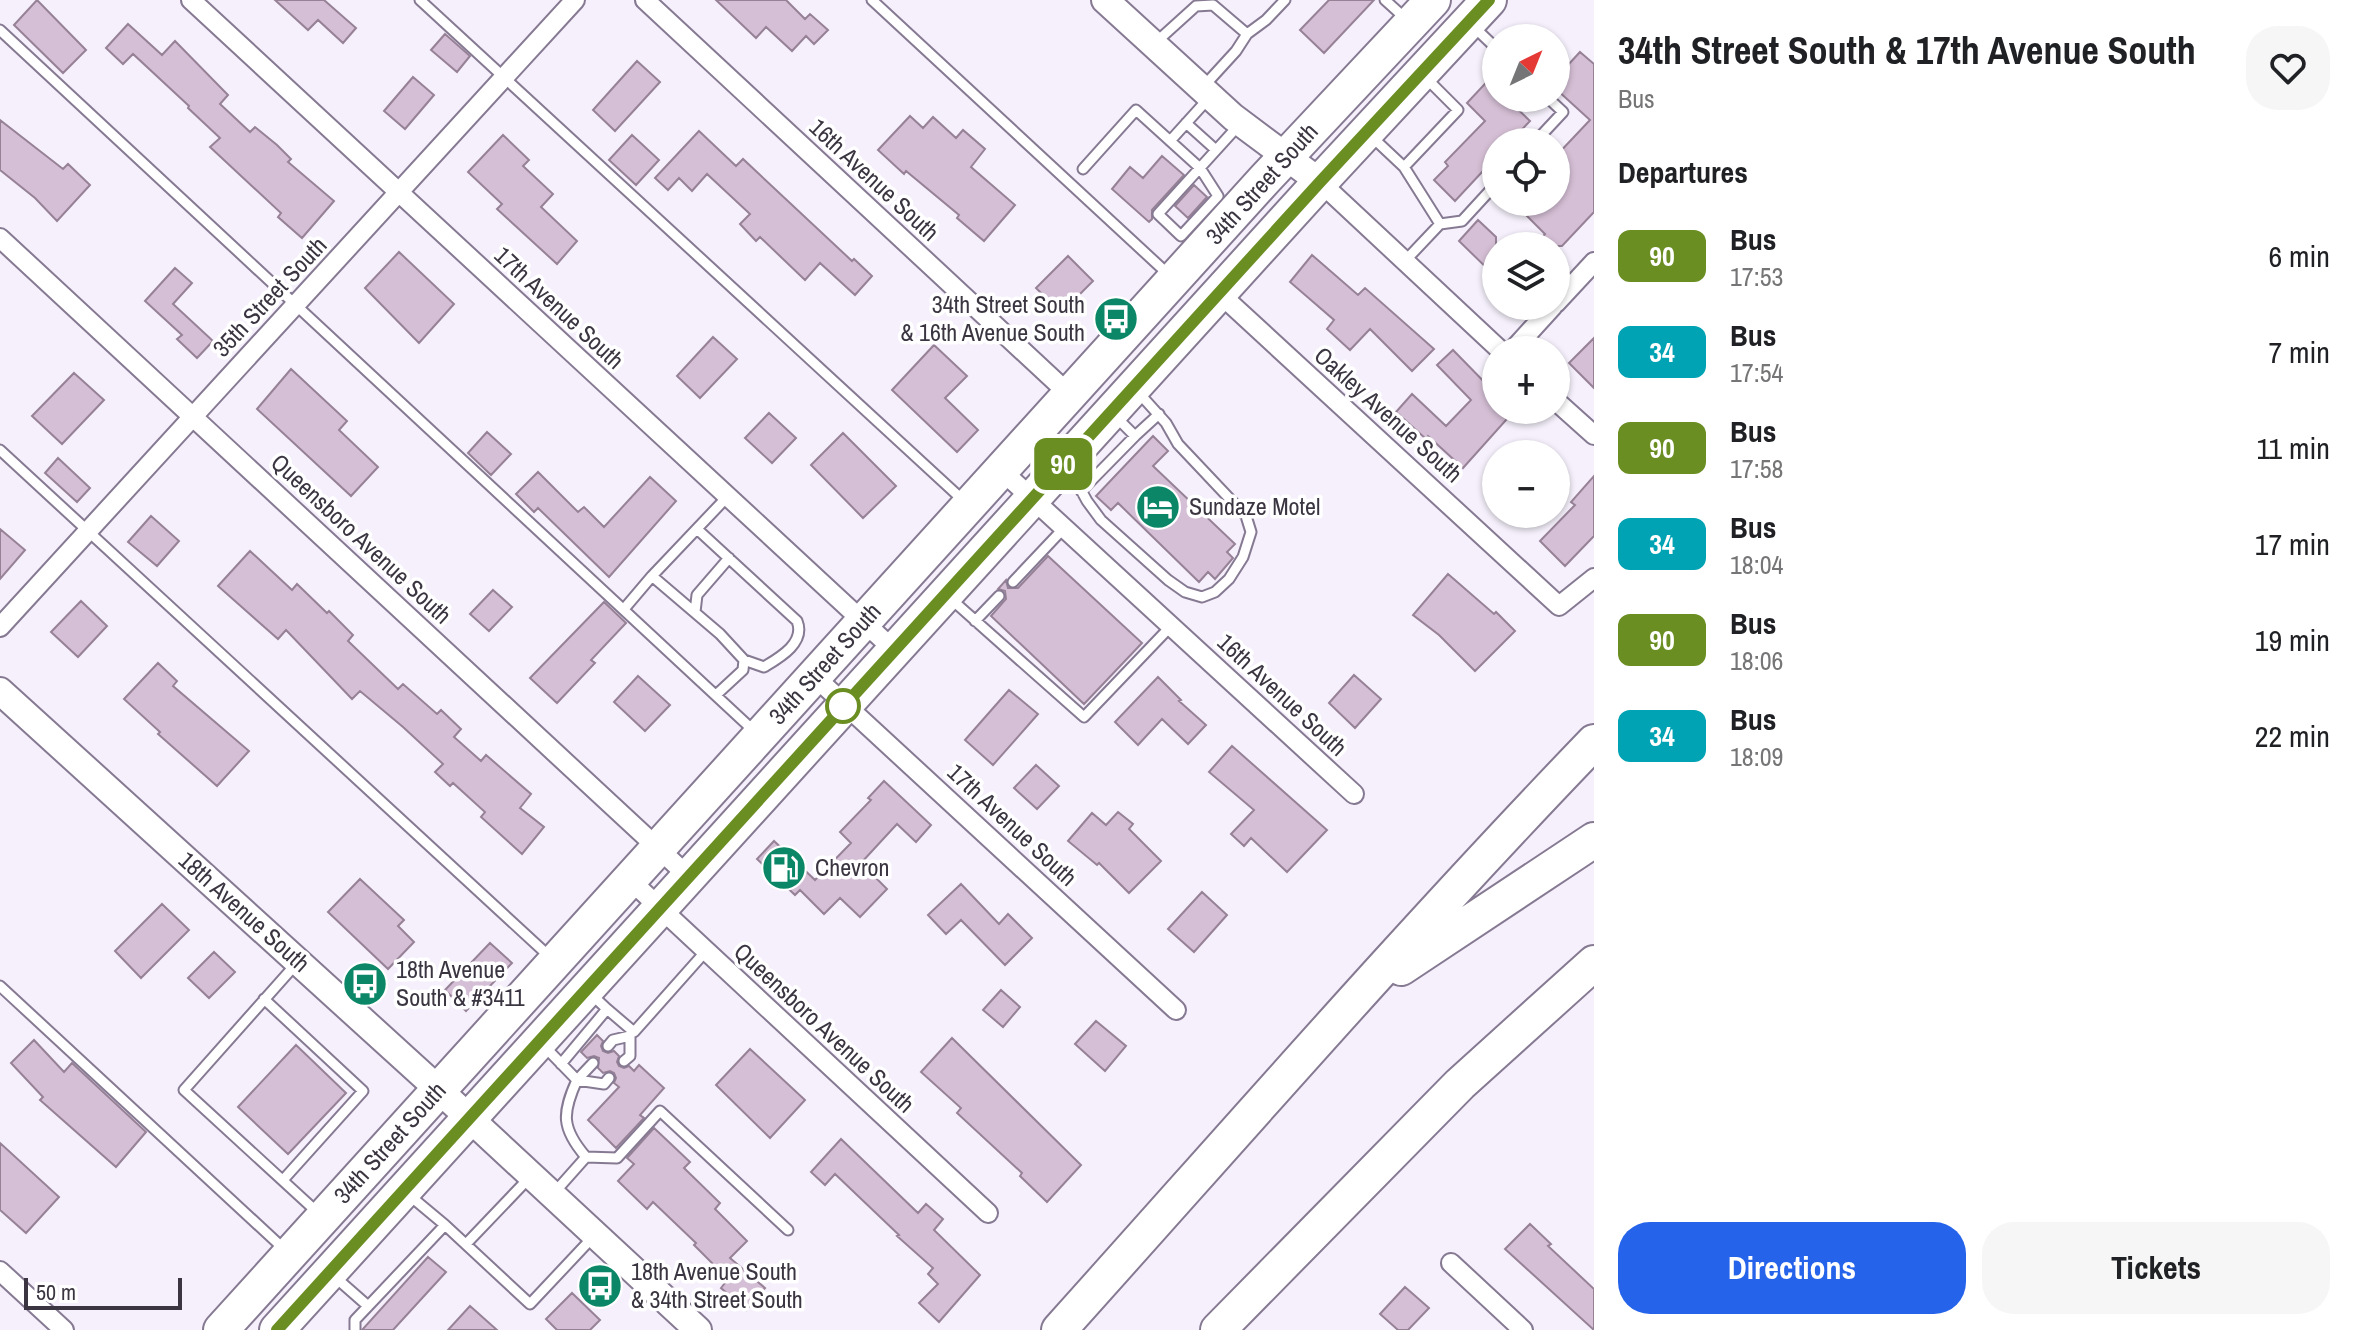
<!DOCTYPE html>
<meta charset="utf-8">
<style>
:root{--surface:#fff;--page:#f6f6f6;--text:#202124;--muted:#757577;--accent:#2563eb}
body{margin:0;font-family:"Archivo Narrow",sans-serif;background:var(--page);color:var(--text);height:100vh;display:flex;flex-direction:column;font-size:30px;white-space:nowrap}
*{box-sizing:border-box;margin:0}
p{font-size:26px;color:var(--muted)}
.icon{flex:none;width:44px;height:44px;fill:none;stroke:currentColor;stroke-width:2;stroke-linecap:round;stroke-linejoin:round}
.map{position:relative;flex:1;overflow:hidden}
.drawer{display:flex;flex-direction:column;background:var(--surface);width:760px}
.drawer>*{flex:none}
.badge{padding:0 16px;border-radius:12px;font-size:28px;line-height:52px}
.needle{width:52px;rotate:43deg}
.buttons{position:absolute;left:1482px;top:24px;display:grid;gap:16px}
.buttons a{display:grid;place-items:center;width:88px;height:88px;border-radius:50%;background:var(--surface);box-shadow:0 2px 6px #0004;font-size:40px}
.scale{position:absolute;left:24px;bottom:20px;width:158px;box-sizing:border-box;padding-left:8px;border:4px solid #3a3540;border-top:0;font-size:22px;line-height:28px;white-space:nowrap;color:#3a3540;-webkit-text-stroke:6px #fff;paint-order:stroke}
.map>.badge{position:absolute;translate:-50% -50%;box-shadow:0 0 0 4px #fff}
h2{padding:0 24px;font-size:30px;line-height:72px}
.round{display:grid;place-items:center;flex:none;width:84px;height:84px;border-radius:32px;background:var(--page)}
.headline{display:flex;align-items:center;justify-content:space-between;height:136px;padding:0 24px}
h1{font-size:38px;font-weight:700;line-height:60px}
.primary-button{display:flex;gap:16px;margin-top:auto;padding:16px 24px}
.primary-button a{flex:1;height:92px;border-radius:32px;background:var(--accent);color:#fff;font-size:32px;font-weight:700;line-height:92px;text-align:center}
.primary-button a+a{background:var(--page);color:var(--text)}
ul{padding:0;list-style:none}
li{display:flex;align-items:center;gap:24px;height:96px;padding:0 24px}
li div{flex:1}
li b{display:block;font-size:30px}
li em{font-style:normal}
li .badge{min-width:88px;font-weight:700;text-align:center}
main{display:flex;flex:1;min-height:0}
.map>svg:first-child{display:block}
.building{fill:#d5bfd6;stroke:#968196;stroke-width:2}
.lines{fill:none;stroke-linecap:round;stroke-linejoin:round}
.lane-casing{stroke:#867a93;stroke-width:13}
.street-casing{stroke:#867a93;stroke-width:22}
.secondary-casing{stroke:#867a93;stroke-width:30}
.highway-casing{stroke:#867a93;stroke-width:38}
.lane{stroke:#fff;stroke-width:9}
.street{stroke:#fff;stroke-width:18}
.secondary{stroke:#fff;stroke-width:26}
.highway{stroke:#fff;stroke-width:34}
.line-casing{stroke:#fff;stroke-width:18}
.line{stroke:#6b8e23;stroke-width:12}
.stop-dot{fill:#fff;stroke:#6b8e23;stroke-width:4}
.labels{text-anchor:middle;stroke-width:7;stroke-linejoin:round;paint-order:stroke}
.street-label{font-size:24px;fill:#3a3540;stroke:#fff}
.poi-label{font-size:24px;fill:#3a3540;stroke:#fff;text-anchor:start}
</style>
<main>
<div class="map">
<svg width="1594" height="1330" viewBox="0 0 1594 1330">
<rect width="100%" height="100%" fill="#f5f0fb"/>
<path class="building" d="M37,0L86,50L63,73L14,25Z
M275,0H324L356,28L343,43L318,20L308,30Z
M716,0H786L805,19L810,14L828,30L814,44L806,36L792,51L766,27L756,38Z
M1329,0H1374L1324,53L1300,30Z
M128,24L162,55L175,41L228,95L220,104L250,132L255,127L277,145L291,159L288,162L334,201L302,238L278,217L281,213L210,147L220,138L188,108L189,106L133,54L123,64L106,48Z
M445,34L470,56L457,72L431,50Z
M1580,52L1594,64V212L1562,246H1534L1545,234L1513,202H1556V156L1590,120L1556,89V78Z
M637,61L660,82L615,131L593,110Z
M1496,72V98H1506L1530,121L1510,142H1496V157L1455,201L1434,180L1448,166L1445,162L1485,121L1467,103Z
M413,77L434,95L405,129L384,111Z
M910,116L923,128L933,117L956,138L963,130L985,149L971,167L1015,205L984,241L957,218L959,215L906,171L904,174L878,150Z
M0,120L63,169L68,164L90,185L57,221L35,198L0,170Z
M699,131L736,166L743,159L852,261L854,259L872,276L855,295L820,263L805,280L760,237L756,241L740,224L750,214L707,174L692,191L679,178L668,190L655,178Z
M503,135L529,160L523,166L553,194L541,207L577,241L557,264L497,209L502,204L468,172Z
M632,135L659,160L636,185L609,160Z
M1162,156L1184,175L1152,210V219L1149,222L1112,189L1130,167L1143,178Z
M1194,185L1207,197L1188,218L1175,206Z
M1478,220L1496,237V277L1459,241Z
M399,252L454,304L419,343L365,288Z
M1312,255L1358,295L1365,288L1434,349L1412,371L1370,329L1350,350L1327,329L1334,320L1290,282Z
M1068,256L1093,281L1061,313L1036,288Z
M175,268L192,283L173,304L213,341L197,358L177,339L182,335L145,301Z
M713,337L737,359L700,398L677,376Z
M1594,338V388L1569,363Z
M934,345L967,376L945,398L978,430L957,452L892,390Z
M1453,350L1496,394V410H1515L1463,468L1428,436L1426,439L1396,412L1412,394L1446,426L1471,400L1437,365Z
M291,369L347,421L339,430L378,467L351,496L257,409Z
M74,373L104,400L62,444L32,416Z
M769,413L796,438L772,463L745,438Z
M487,432L511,454L491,475L468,453Z
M843,433L896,486L863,518L811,465Z
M1153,436L1168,451L1153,466L1235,544L1227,552L1233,558L1215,579L1208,572L1199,582L1118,503L1111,510L1096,496Z
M58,458L90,488L77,502L45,473Z
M538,472L578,512L584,507L604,527L650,477L676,501L609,577L538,508L534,512L516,494Z
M1594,476V536L1565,566L1540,541L1575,505L1571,502Z
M151,516L179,541L157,566L128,542Z
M0,529L25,550L0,579Z
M250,551L292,590L297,584L327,613L329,611L353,635L348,641L398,689L403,684L437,714L441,710L461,729L454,737L481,761L486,755L531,794L520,808L544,827L522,854L481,817L485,812L453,783L450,786L435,772L443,764L403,727L360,691L352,699L286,630L278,639L218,586Z
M1048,556L1142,643L1084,704L991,616L1006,599L1005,591L998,589L1006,580L1008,588H1018Z
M1448,574L1494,614L1496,612L1515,631L1475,671L1439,635L1413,615Z
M493,590L512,607L489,631L470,614Z
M81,601L107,626L78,657L51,632Z
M604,602L626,623L591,660L595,663L557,703L530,678Z
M158,663L177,681L173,686L249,751L217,786L158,734L160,732L124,699Z
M1354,675L1381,699L1355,728L1329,703Z
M638,676L670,705L645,731L614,702Z
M1158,677L1181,700L1179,701L1206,725L1188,744L1162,719L1138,745L1115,722Z
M1009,690L1038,714L993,765L965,740Z
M1232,746L1327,830L1287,872L1251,838L1244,846L1231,834L1254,810L1209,772Z
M1036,765L1059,786L1037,809L1014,788Z
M884,781L931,825L916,842L897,824L861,863L887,889L860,917L840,898L824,914L800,890L795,895L757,859L774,841L815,880L851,843L840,832L871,800L868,798Z
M1118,812L1133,824L1129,829L1161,861L1129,893L1099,863L1097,865L1068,841L1092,813L1106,825Z
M360,879L404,920L398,926L414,942L388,969L328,912Z
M961,884L999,924L1008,914L1032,938L1005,965L961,920L946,934L928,915Z
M1202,892L1227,915L1194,952L1168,929Z
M162,904L189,930L141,978L115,951Z
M490,943L512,963L466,1011L445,990Z
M214,952L235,972L209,998L188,978Z
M1001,990L1020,1007L1003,1027L983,1010Z
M1096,1021L1126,1046L1105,1071L1075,1044Z
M597,1035L603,1041L601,1046L603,1051L608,1053L614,1051L619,1056L617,1062L619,1066L624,1068L629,1066L634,1071L639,1065L664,1088L640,1115L644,1118L616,1148L588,1120L619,1087L614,1083L616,1078L614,1073L610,1071L603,1073L598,1068L599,1058L594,1056L587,1058L581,1052Z
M952,1038L1081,1165L1047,1202L1020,1176L1022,1173L957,1113L961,1108L921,1072Z
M34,1040L64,1072L72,1063L146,1132L116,1167L40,1100L43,1097L11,1063Z
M296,1045L346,1093L288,1154L238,1107Z
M750,1049L805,1100L770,1138L716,1085Z
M654,1128L690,1162L684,1168L720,1203L715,1209L747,1241L730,1258L765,1288L746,1310L721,1288L728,1279L694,1245L696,1243L653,1202L647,1209L618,1181L634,1164L627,1158Z
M841,1139L918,1213L926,1204L943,1219L934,1230L980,1275L939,1322L919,1303L938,1284L928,1274L933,1268L897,1236L899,1235L835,1174L825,1185L811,1172Z
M0,1143L59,1197L26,1233L0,1210Z
M1530,1224L1551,1244L1548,1246L1594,1289V1330L1505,1249Z
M428,1257L446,1272L393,1330H362Z
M1405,1287L1429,1308L1408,1330H1398L1380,1314Z
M572,1293L600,1320L590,1330H557L546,1319Z
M470,1306L497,1330H448Z"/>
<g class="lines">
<g class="lane-casing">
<path id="lane" d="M420,0L965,502
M872,0L1169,275
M1385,0L1406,19
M1474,27L1496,48
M0,30L754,731
M1247,34L1266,20L1285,0
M1154,44L1196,6L1213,5L1247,34L1236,51L1204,86
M1186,123L1216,150
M1371,136L1404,167
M1170,141L1208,99
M1535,142L1563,112L1548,98
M1083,169L1136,110L1200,168L1218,196L1181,236L1158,214L1238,126
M1440,224L1462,221L1496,184
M1405,261L1440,224L1404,167L1458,110L1426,78
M1116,417L1135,436L1159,414
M0,450L550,957
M1069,468L1087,501L1101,520L1168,580L1185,592L1202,597L1215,592L1229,579L1243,557L1251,532L1246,516L1178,444L1166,423L1138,392
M1081,491L1135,436
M697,529L797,621C806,643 779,658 764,667L744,660
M652,576L720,634L744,660L743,670L716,695
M1013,582L1064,528
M951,599L1084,717L1171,626
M624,609L652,576L728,496
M695,612L697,595L729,558
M975,621L999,596
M296,964L184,1090L317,1212
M0,986L284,1249
M264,999L363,1091L283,1180
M607,1009L634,1032L706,951
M544,1046L577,1080C562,1113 561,1128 586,1157L554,1193
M608,1046L613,1040L630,1036V1056L624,1061
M593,1063L577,1080L604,1084L609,1078
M561,1064L607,1009L591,994
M586,1157L617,1158L660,1111L788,1230
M409,1195L445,1225
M466,1244L530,1177
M335,1277L368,1306
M355,1330V1320L445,1225L530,1304L593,1237"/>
</g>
<g class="street-casing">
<path id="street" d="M191,0L895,651
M645,0L1070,395
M1320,182L1500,350
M0,238L688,876
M1219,293L1559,606L1594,578
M1556,303L1594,262
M1513,350L1553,306
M1556,401L1594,435
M1001,470L1354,794
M0,627L575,0
M814,676L1176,1010
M629,879L988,1213
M1451,1263L1523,1330
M0,1271L64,1330"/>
</g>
<g class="secondary-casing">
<path id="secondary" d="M1105,0L1233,117L1320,182
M0,691L438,1089L698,1330"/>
</g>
<g class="highway-casing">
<path id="highway" d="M1401,968L1594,840
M221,1330L1265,179L1433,0
M277,1330L1320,182L1489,0
M1059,1330C1236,1133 1410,933 1594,742
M1218,1330L1460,1084L1594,963"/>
</g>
<use href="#lane" class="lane"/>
<use href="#street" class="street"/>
<use href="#secondary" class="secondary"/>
<use href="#highway" class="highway"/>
</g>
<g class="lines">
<g class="line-casing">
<path id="line" d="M277,1330L1320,182L1489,0"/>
</g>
<use href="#line" class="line"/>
</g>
<defs>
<g id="bus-disc" transform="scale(2.3)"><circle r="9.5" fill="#0b8768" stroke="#fff"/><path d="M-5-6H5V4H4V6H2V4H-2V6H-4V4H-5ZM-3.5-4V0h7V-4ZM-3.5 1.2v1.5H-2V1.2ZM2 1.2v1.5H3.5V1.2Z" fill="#fff"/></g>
<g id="hotel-disc" transform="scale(2.3)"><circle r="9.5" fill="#0b8768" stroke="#fff"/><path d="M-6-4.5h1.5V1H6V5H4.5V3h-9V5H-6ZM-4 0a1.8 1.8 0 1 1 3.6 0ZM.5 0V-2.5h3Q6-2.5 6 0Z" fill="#fff"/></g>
<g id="fuel-disc" transform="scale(2.3)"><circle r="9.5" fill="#0b8768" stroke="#fff"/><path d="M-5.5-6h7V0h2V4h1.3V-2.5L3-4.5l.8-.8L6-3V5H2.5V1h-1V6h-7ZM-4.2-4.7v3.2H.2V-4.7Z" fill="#fff"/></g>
</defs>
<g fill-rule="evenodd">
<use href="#bus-disc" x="1116" y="319"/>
<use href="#hotel-disc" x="1158" y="507"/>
<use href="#fuel-disc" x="784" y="868"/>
<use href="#bus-disc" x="365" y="984"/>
<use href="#bus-disc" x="600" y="1286"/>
</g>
<circle class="stop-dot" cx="843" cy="706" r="16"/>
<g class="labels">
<g class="street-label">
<text transform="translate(874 180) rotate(43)" y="8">16th Avenue South</text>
<text transform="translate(1262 184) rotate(-48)" y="8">34th Street South</text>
<text transform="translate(270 297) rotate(-47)" y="8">35th Street South</text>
<text transform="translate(559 308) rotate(43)" y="8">17th Avenue South</text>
<text transform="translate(1388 415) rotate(42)" y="8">Oakley Avenue South</text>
<text transform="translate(361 539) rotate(43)" y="8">Queensboro Avenue South</text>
<text transform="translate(825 664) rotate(-48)" y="8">34th Street South</text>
<text transform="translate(1282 695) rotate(43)" y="8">16th Avenue South</text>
<text transform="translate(1012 825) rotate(43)" y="8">17th Avenue South</text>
<text transform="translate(244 912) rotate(42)" y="8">18th Avenue South</text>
<text transform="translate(824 1028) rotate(43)" y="8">Queensboro Avenue South</text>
<text transform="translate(390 1143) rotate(-48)" y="8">34th Street South</text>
</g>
<g class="poi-label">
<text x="1085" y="313" text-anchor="end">34th Street South<tspan x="1085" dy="28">&amp; 16th Avenue South</tspan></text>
<text x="1189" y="515">Sundaze Motel</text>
<text x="815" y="876">Chevron</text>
<text x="396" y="978">18th Avenue<tspan x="396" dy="28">South &amp; #3411</tspan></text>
<text x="631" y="1280">18th Avenue South<tspan x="631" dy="28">&amp; 34th Street South</tspan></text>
</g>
</g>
</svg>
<div class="buttons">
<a><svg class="needle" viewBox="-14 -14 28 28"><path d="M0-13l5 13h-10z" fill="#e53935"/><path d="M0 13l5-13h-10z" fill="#757577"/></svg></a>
<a><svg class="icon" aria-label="locate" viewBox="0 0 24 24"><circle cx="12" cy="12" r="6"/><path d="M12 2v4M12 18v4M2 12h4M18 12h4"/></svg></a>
<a><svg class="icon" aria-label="layers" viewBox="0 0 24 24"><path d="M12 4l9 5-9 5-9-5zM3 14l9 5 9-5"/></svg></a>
<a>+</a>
<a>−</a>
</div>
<div class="scale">50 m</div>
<b class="badge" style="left:1063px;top:464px;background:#6b8e23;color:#fff">90</b>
</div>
<section class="drawer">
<div class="headline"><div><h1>34th Street South &amp; 17th Avenue South</h1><p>Bus</p></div><a class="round"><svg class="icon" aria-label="heart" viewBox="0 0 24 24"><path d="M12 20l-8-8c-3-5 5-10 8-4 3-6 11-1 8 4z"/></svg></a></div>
<h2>Departures</h2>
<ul>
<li><span class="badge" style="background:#6b8e23;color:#fff">90</span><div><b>Bus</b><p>17:53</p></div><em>6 min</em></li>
<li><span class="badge" style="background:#00a3b4;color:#fff">34</span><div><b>Bus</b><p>17:54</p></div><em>7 min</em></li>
<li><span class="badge" style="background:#6b8e23;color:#fff">90</span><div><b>Bus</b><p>17:58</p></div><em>11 min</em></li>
<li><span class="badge" style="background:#00a3b4;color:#fff">34</span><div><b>Bus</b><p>18:04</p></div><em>17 min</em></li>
<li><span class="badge" style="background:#6b8e23;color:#fff">90</span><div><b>Bus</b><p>18:06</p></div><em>19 min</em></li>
<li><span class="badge" style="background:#00a3b4;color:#fff">34</span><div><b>Bus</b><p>18:09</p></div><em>22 min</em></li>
</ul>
<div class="primary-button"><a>Directions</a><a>Tickets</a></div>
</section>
</main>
